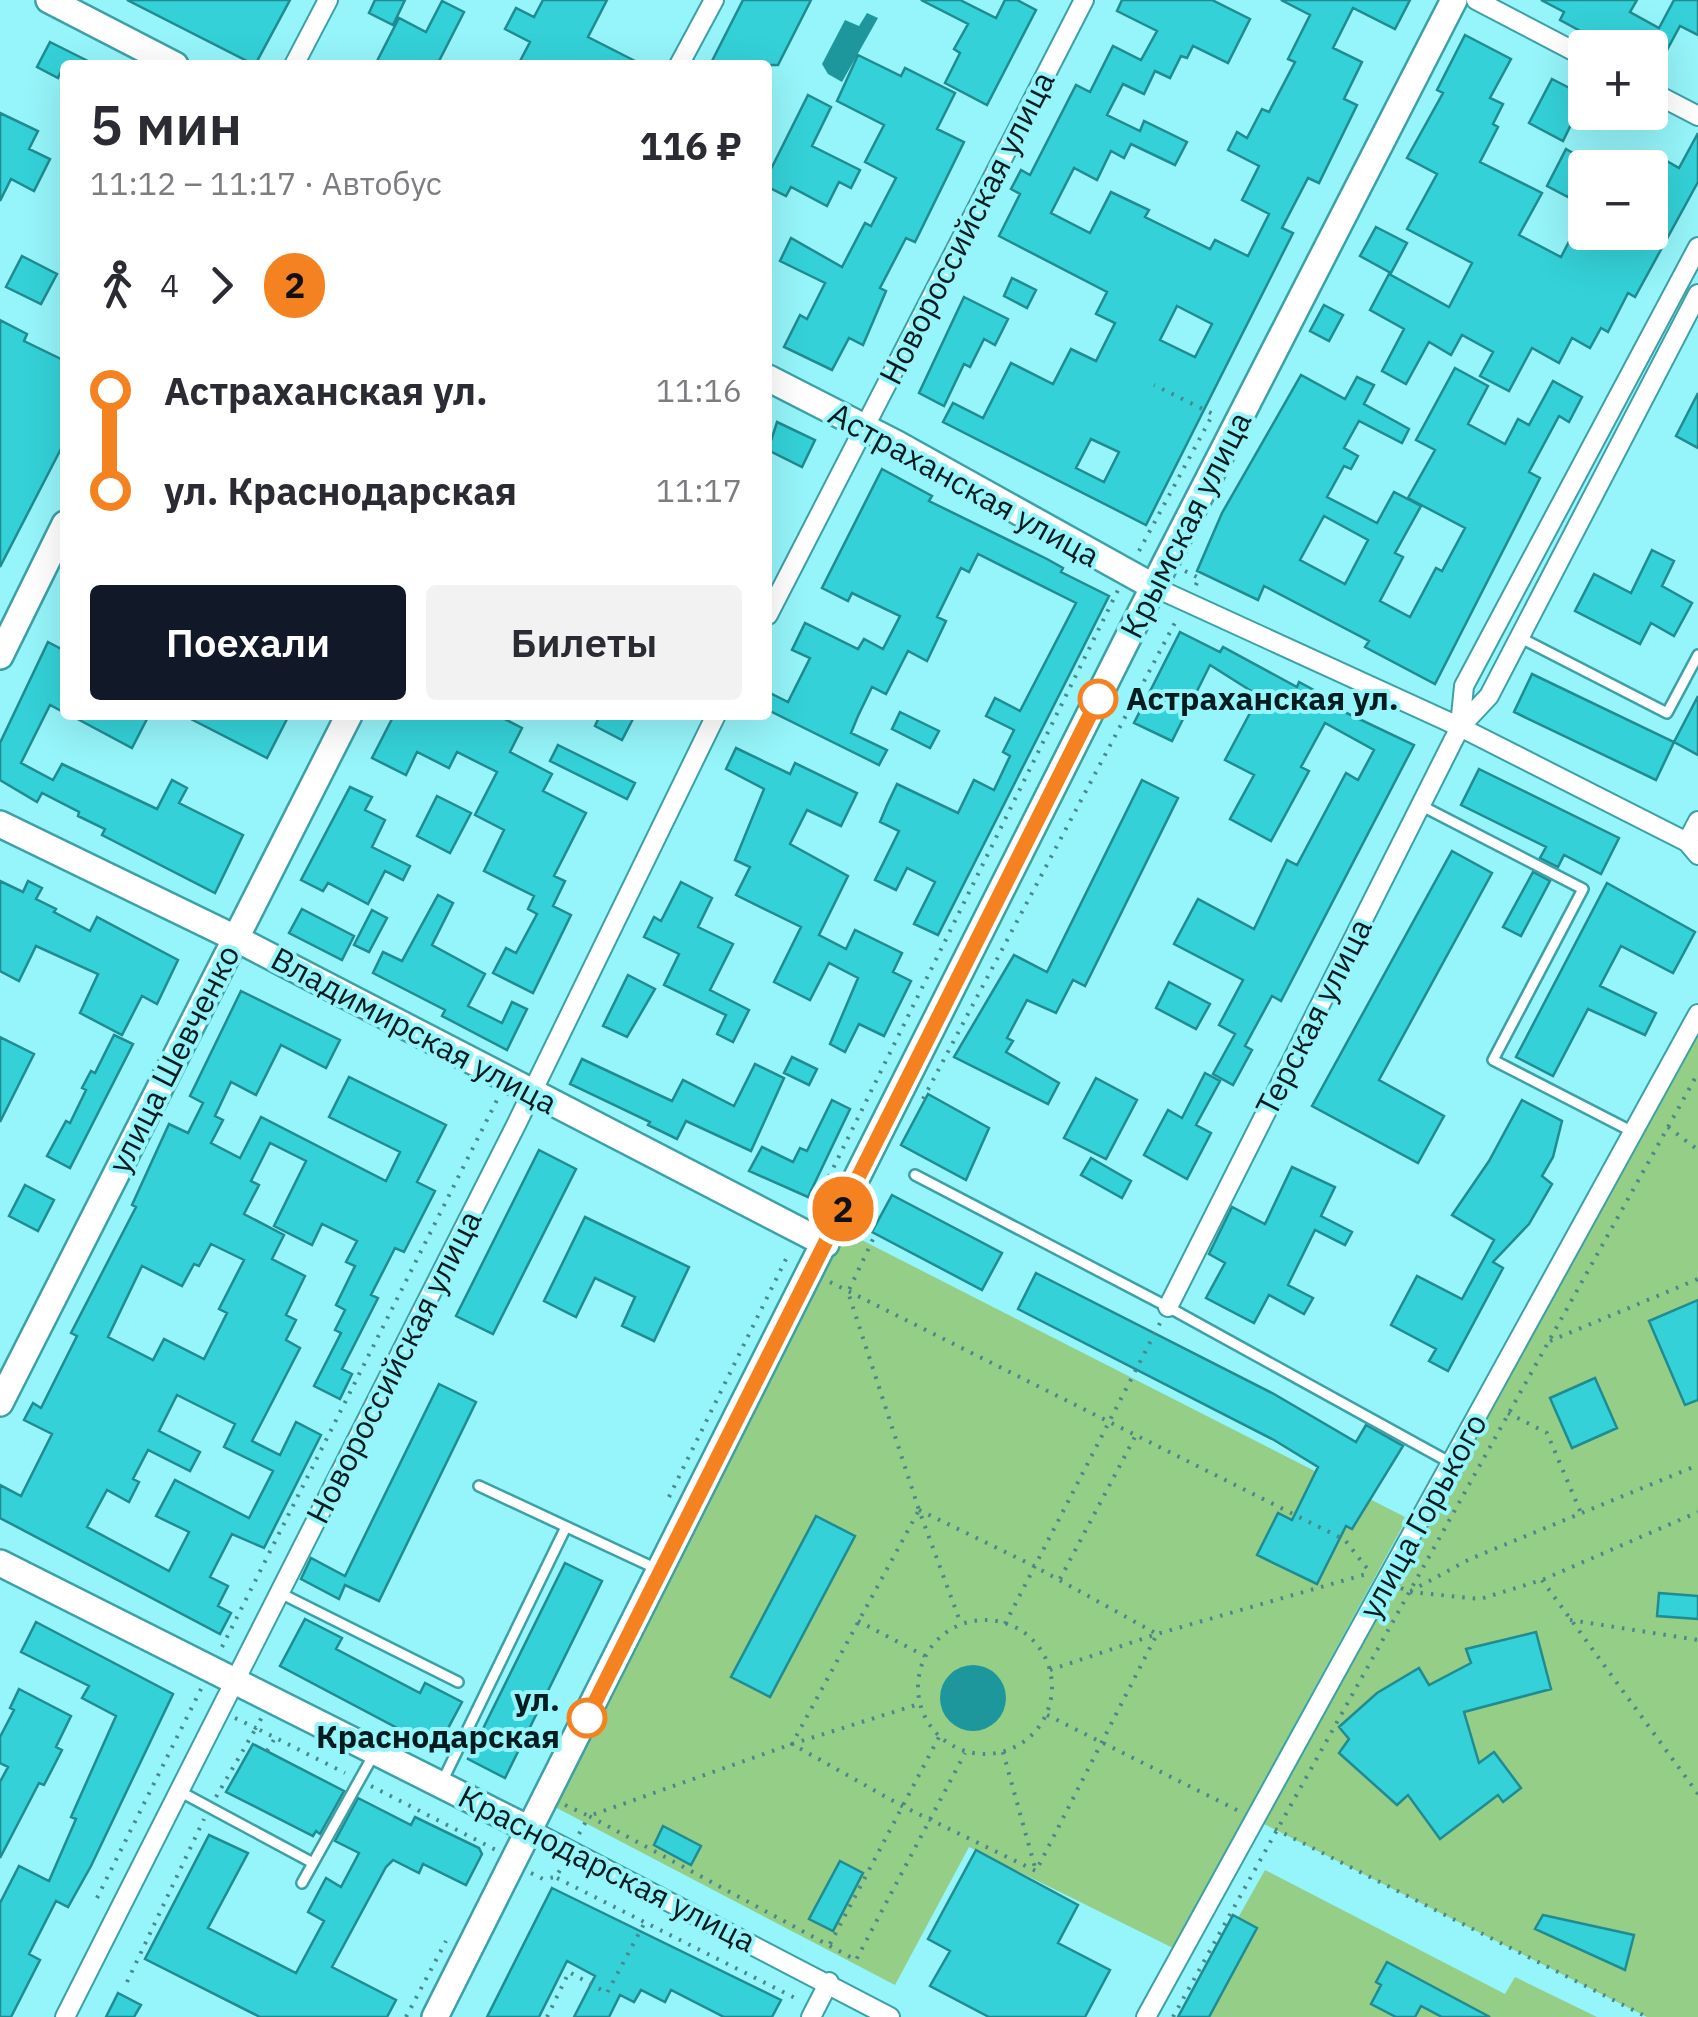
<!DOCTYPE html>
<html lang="ru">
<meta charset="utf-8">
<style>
:root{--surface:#fff;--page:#f2f2f3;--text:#2b2b33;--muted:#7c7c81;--accent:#111827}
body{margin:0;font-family:"IBM Plex Sans",sans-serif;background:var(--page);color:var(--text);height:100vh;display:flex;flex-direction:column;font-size:38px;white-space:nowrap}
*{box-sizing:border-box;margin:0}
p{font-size:32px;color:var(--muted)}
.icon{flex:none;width:55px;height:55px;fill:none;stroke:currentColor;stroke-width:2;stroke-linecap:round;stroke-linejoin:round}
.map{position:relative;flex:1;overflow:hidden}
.drawer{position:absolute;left:60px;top:60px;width:712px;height:660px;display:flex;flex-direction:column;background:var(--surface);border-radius:10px;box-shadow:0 10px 40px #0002}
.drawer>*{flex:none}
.badge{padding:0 20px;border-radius:32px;font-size:35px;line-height:65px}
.controls{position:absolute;left:1568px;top:30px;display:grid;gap:20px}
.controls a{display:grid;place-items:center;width:100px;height:100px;border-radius:10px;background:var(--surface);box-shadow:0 10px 40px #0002;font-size:50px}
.map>.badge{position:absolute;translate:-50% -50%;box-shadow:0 0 0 5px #fff}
.legs{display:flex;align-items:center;gap:15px;height:110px;padding:0 30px;font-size:32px}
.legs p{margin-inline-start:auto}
.overview{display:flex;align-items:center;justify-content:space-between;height:170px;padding:0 30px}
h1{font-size:55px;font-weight:600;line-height:75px}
.primary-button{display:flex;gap:20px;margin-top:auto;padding:20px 30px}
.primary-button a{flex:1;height:115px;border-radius:10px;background:var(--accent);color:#fff;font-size:40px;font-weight:600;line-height:115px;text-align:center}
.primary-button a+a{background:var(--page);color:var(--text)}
ul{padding:0 30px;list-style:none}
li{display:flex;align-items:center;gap:35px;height:100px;font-size:38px}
li i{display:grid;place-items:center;width:15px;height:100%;margin:0 12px;background:currentColor}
li i::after{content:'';width:25px;height:25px;margin:-12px;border:8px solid;border-radius:50%;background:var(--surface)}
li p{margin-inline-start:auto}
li:first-child i{background:linear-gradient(#0000 50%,currentColor 0)}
li:last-child i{background:linear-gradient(currentColor 50%,#0000 0)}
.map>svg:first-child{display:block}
.green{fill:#94ce87}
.water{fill:#1e979c}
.building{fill:#34d1d8;stroke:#208b90;stroke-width:2.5;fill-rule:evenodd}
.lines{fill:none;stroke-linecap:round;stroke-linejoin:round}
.lane-casing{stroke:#3da0a5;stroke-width:14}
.street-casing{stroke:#3da0a5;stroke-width:22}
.secondary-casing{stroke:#3da0a5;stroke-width:30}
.path{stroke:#4a888b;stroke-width:4;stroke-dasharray:2.5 8;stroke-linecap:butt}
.lane{stroke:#fff;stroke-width:9}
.street{stroke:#fff;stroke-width:18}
.secondary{stroke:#fff;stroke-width:25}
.line-1-casing{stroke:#fff;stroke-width:22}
.line-1{stroke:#f58220;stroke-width:15}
.stop-1-dot{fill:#fff;stroke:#f58220;stroke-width:5}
.labels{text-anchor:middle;stroke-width:8;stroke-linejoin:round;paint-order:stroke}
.street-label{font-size:32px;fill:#001c1e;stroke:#95f5fa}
.stop-label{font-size:32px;font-weight:bold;fill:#001c1e;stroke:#95f5fa;text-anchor:start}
</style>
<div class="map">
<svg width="1698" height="2017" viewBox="0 0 1698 2017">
<rect width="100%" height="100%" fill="#95f5fa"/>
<path class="green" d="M1698,1014V2017H1647L1258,1821Z
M842,1230L1407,1518L1173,1948L969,1847L895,1985L553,1806Z
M1265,1870L1505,1994L1515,1977L1597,2017H1182Z"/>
<path class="water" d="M867,13L878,18L842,82L828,74L822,64L845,20L859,26Z
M940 1698a33 33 0 1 1 66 0a33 33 0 1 1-66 0Z"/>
<path class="building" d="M127,0H290L255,65Z
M375,0H405L393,25L369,13Z
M543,0H607L588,37L643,65H518L530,42L505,29L516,8L534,17Z
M743,0H811L778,65H710Z
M921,0H960L996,18L1005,0H1017L1036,10L987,105L945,83L960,53L954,49L968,24Z
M1122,0H1212L1250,19L1228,63L1193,46L1187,58L1181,56L1170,78L1155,71L1144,94L1123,84L1107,115L1140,131L1144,121L1187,142L1175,165L1131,144L1124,158L1111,151L1097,180L1074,168L1051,213L1090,233L1111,192L1149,210L1145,217L1210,249L1215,240L1248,256L1269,214L1242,200L1259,166L1228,150L1237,132L1247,138L1262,109L1269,112L1295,62L1288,59L1310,15L1281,0H1410L1395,29L1353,8L1333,48L1362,62L1344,99L1357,105L1319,183L1308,178L1282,228L1293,233L1146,525L943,422L953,403L983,418L1011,363L1053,384L1071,349L1096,361L1115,323L1096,314L1107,292L999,236L1020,194L1011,189L1021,170L1030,175L1076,85L1090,92L1113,46L1141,60L1157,31L1117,11ZM1177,306L1212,324L1195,357L1160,340ZM1091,439L1119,452L1104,482L1076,468Z
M1541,0H1637L1630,12L1659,28L1674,0H1698V35L1680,26L1661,61L1650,55V48H1612L1560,20L1564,12Z
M442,1L464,12L437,65H375L399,18L426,32Z
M1465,35L1511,59L1490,98L1503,104L1493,124L1498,127L1480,162L1542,193L1519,235L1561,257L1574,232H1650V188L1665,160L1679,168L1698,133V182L1635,297L1628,293L1608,332L1601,328L1590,348L1572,338L1559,363L1532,348L1509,391L1480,376L1493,352L1462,335L1451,355L1429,342L1406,384L1382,371L1404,329L1370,310L1389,274L1449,307L1472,263L1407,229L1437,174L1407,158L1443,93L1437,90Z
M50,42L96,65H64L58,78L37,67Z
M858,55L901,76L905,68L955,93L937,129L964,142L915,242L906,238L880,288L886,291L863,345L849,338L832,370L784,347L800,315L807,319L825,283L780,261L791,238L842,267L865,223L871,226L896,178L865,162L884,125L837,101Z
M1552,79L1585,96L1563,141L1529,123Z
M808,95L831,107L812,146L860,170L851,188L839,182L827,206L791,187L786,196L768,187V175Z
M0,113L38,131L29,149L50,159L34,191L11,179L0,201Z
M1566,149L1587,161L1568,197L1547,186Z
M1376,227L1407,243L1391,273L1360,256Z
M22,256L57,274L41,304L6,287Z
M1012,278L1036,290L1027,308L1004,296Z
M964,297L1008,319L995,345L984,339L970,367L964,364L944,406L919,393Z
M1324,305L1343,315L1329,341L1310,331Z
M0,320L27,334L24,341L65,361V441L0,567Z
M1455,368L1488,386L1468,424L1505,444L1518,419L1529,425L1553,381L1582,397L1569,422L1559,416L1529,472L1540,478L1435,684L1365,647L1369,641L1264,586L1258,600L1197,571L1222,513L1301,375L1345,399L1357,377L1374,385L1364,404L1409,429L1402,443L1359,421L1344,448L1358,456L1351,469L1344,466L1327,497L1377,523L1394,492L1421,506L1395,553L1403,557L1380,601L1410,617L1436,568L1442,571L1465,528L1408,498L1435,450L1416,440ZM1324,516L1368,540L1345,584L1300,560Z
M1698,393V448L1676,436Z
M777,422L815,440L802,467L768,450Z
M882,469L932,496L929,501L1047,559L1063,568L1061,572L1109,596L938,935L914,924L935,882L907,868L896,890L875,880L899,831L880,822L887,805L897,784L958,813L974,780L994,790L1010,756L1003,752L1014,730L986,716L995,698L1020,711L1076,603L978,554L969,572L961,568L937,617L946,621L927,661L908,651L886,694L872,687L858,716L851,733L887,750L879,765L768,710V692L788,702L810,658L792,650L805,623L858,649L864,639L883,649L900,616L852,593L848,601L822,588Z
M1652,550L1674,561L1662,586L1692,603L1674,636L1651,623L1640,644L1575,611L1594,574L1631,593Z
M1180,632L1220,652L1223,647L1297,687L1299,682L1336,702L1334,707L1414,745L1281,1001L1272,996L1245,1046L1252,1050L1233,1085L1213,1074L1235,1034L1219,1025L1243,980L1174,944L1198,899L1254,929L1287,860L1297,865L1346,773L1358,780L1374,750L1325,723L1301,767L1309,771L1271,841L1230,819L1254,775L1225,760L1259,696L1210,665L1172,741L1134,723Z
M48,642L65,651V713L50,705L21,763L53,780L62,764L157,809L172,780L187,788L179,803L243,835L215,893L102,835L105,829L78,816L79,812L42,793L37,802L0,780V743Z
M1532,674L1674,742L1656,780L1514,712Z
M1698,696V755L1674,742Z
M900,712L939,731L930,748L892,729Z
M70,715H149L132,748Z
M183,715H289L267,758Z
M394,715H497L522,728L510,752L552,774L543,791L586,813L554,876L565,881L553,906L571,915L533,993L493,973L506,948L516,953L537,914L528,909L534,896L484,871L504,830L475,815L497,772L457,752L449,768L417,752L406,775L372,758Z
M600,715H635L622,740L595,726Z
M558,745L635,783L627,799L550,761Z
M736,748L790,774L795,763L857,793L841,826L807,810L790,844L848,876L819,935L846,949L855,930L902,953L893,972L911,981L884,1036L859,1024L845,1052L830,1044L858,978L829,963L810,1000L774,982L801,927L736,895L750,867L735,860L764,789L726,769Z
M1479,769L1619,838L1601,874L1564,855L1558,867L1540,858L1546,847L1461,805Z
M1142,780L1178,798L1085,986L1073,980L1056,1013L1027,1000L1007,1038L1013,1041L1006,1052L1059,1083L1048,1104L954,1057L1014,955L1047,972Z
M350,787L372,797L365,810L385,820L372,847L410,866L403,880L385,871L368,904L328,883L323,891L301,880Z
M437,796L471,813L450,853L417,836Z
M1452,851L1492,873L1379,1080L1444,1116L1418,1163L1312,1106Z
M1533,872L1550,881L1521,936L1503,927Z
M0,881L23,892L28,881L42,888L36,899L56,909L54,912L90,931L97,917L178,960L157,1004L142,996L122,1035L80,1013L98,974L36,946L19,981L0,971Z
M681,882L712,898L698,927L733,944L710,990L749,1010L733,1042L717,1034L726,1015L664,985L679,954L644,937L654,917L661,921Z
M1607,883L1695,932L1673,973L1621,946L1600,986L1656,1013L1645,1035L1588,1009L1553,1076L1516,1057Z
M438,895L453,903L432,945L485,974L468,1006L502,1023L512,1002L527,1009L507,1050L442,1016L445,1010L373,973L383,952L402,961Z
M302,909L354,936L342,960L289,933Z
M372,910L387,918L369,952L354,945Z
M628,975L655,989L627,1037L603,1026Z
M1169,982L1210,1004L1196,1029L1156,1008Z
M241,991L340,1040L326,1068L281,1045L256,1095L231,1082L215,1116L223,1120L211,1143L240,1158L261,1117L386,1181L400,1152L329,1117L349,1077L446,1125L417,1182L435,1191L404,1252L395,1248L371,1295L378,1298L342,1369L352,1374L340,1399L314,1386L341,1333L335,1330L345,1310L336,1305L355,1266L346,1262L357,1241L322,1224L312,1245L274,1226L306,1161L270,1143L251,1181L259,1185L244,1214L284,1235L272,1259L305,1276L286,1315L296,1320L286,1340L300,1348L252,1441L280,1455L296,1422L321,1435L264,1548L232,1534L210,1577L228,1586L218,1606L231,1613L220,1634L0,1518V1485L21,1496L52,1434L24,1420L33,1403L41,1408L77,1336L71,1333L136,1207L132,1205L169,1124L188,1133L203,1103L190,1096ZM211,1244L244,1260L219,1309L227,1313L204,1359L164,1339L153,1360L108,1337L142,1266L182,1286L194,1264L199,1266ZM177,1395L235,1424L224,1447L273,1471L249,1518L175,1480L156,1516L189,1532L169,1571L87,1527L107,1490L129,1502L139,1482L133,1479L148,1450L190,1471L200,1452L159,1431Z
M114,1035L133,1044L70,1168L47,1156L66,1121L70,1123L86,1090L82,1088L91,1071L95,1073Z
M0,1037L34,1054L0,1122Z
M792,1057L817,1069L809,1085L784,1073Z
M582,1059L672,1101L683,1080L734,1106L755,1064L784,1078L751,1151L686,1121L677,1139L648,1125L650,1122L570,1084Z
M1205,1073L1220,1081L1196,1125L1211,1133L1187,1179L1144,1155L1168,1110L1182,1118Z
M1096,1078L1137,1100L1106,1159L1064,1138Z
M928,1094L989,1128L966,1180L901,1145Z
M832,1100L850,1109L808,1197L749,1171L762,1147L793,1162L800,1148L807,1151Z
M1522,1100L1562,1121L1553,1157L1542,1176L1552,1184L1529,1224L1493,1262L1503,1268L1448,1371L1429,1361L1436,1349L1391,1325L1417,1276L1462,1299L1494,1240L1452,1215L1489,1161Z
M539,1150L576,1169L493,1334L456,1316Z
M1091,1158L1131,1181L1122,1198L1081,1175Z
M1292,1167L1335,1187L1321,1216L1352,1232L1345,1245L1315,1230L1288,1285L1313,1298L1304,1314L1269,1295L1254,1323L1206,1298L1225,1263L1209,1254L1232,1207L1265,1224Z
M25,1185L54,1200L38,1231L9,1216Z
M892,1195L1002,1253L982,1290L872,1232Z
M585,1217L689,1267L654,1341L622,1326L635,1297L595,1278L576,1317L544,1301Z
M1036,1273L1274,1394L1356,1442L1366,1425L1403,1446L1352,1529L1346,1526L1317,1584L1257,1555L1278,1513L1292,1520L1318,1467L1274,1440L1018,1309Z
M1698,1300V1400L1685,1405L1649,1321Z
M1595,1378L1617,1428L1572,1448L1550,1398Z
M439,1384L476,1402L379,1601L345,1585L339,1599L301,1579L311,1558L345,1576Z
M816,1516L855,1536L770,1697L731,1677Z
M565,1563L602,1581L505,1778L468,1759Z
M1659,1593L1698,1596V1619L1657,1616Z
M305,1619L342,1638L336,1649L420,1693L425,1683L462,1702L437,1749L280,1666Z
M36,1622L173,1694L91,1866L68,1907L56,1901L29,1954L40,1960L11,2017H0V1903L19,1866L49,1881L76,1819L71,1817L116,1716L82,1698L89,1686L21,1652Z
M1536,1632L1551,1689L1464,1712L1479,1763L1494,1752L1521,1788L1503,1802L1498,1795L1440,1839L1408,1795L1397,1805L1339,1753L1349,1739L1339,1727L1377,1693L1419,1668L1429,1685L1471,1663L1466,1649Z
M19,1689L71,1716L56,1747L62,1750L44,1785L39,1783L0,1858V1782L8,1767L0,1763V1737L14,1710L10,1708Z
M253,1744L344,1791L320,1834L316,1831L313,1836L226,1792Z
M358,1798L411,1825L415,1817L479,1848L482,1854L466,1885L423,1864L419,1873L393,1860L386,1867L332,1967L396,2000L387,2017H260L145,1959L209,1835L248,1853L208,1928L296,1973L324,1921L308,1912L326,1878L341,1887L359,1853L335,1841Z
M663,1826L701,1846L691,1865L654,1845Z
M976,1850L1078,1905L1058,1943L1110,1970L1085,2017H989L930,1986L950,1951L928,1939Z
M840,1861L863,1873L833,1931L809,1919Z
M552,1888L781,2000L772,2017H724L671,1990L665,2002L641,1990L634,2002L620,1995L609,2017H574L595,1976L567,1961L539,2017H487Z
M1233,1915L1257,1928L1209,2017H1178Z
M1543,1915L1634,1935L1625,1970L1535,1929Z
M1387,1962L1490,2017H1442L1421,2006L1415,2017H1396L1371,2004L1381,1985L1376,1982Z
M118,1993L141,2005L134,2017H106Z"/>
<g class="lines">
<g class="lane-casing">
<path id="lane" d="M1519,637L1667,713L1698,655
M1420,805L1583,889L1493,1060L1633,1132
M915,1175L1168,1307L1451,1463
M479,1486L659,1570
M280,1593L458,1682
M443,1780L566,1527
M179,1791L313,1863
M302,1883L374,1754"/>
</g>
<g class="street-casing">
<path id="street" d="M1476,0L1585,57
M294,65L328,0
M679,65L714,0
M1650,91L1698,116
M1154,587L1460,727L1687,842L1698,855
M768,615L1084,0
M1460,726L1464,686L1698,247
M1687,842L1698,821
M1168,1307L1460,727L1489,696L1698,294
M531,1830L890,2017
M65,2017L516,1125L716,715
M811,2017L829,1982
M1146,2017L1698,1014"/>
</g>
<g class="secondary-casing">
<path id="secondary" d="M49,0L175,65
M768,378L897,444L1154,587
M0,656L65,524
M0,824L235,938L826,1244
M0,1403L349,715
M0,1563L531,1830
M435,2017L1166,562L1454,0"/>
</g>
<path class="path" d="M1139,551L1213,414L1154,385
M1185,571L1199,578L1195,587
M923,1099L1178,617
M1668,1127L1698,1150
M815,1205L1118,590
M858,1228L874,1237L848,1292L919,1510L961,1624
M830,1282L1345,1540L1369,1571
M1550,1341L1698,1279
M1508,1413L1547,1433L1581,1513
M669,1497L786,1259
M919,1510L1032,1565L1157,1634L1036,1871L902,1806L792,1744Z
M1060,1579L1137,1433
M1542,1580L1698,1794
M1401,1588L1409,1592L1470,1559L1698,1465
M1410,1592L1480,1599L1542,1580L1698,1512
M918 1687a67 67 0 1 1 134 0a67 67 0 1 1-134 0Z
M1570,1620L1698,1640
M858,1621L925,1656
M1005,1624L1161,1321
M222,1647L498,1098
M1050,1670L1157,1634L1370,1573
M1047,1715L1239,1811
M235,1718L256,1728L262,1717
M267,1751L275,1738
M1003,1752L1036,1871
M371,1786L496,1850
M216,1797L256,1728L345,1773
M565,1805L589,1816L792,1744L919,1704
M1275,1829L1647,2017
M579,1834L589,1816L856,1960L965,1753
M531,1873L543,1879L556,1877L563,1865
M557,1878L799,2000
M97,1898L202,1687
M830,1944L939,1737
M127,1982L204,1819
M406,2017L446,1941
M547,2017L569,1972L607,1993L645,1922
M1173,2017L1698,1073"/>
<use href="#lane" class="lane"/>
<use href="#street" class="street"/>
<use href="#secondary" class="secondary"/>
</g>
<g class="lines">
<g class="line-1-casing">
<path id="line-1" d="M587,1718L1098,699"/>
</g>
<use href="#line-1" class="line-1"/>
</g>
<g class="stop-1-dot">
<circle cx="1098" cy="699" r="18"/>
<circle cx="587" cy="1718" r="18"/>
</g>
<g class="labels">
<g class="street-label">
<text transform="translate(967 228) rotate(-63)" y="11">Новороссийская улица</text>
<text transform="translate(964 485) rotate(29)" y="11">Астраханская улица</text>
<text transform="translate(1186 525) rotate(-63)" y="11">Крымская улица</text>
<text transform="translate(1314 1017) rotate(-63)" y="11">Терская улица</text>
<text transform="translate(414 1031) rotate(28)" y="11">Владимирская улица</text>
<text transform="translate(174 1059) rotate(-63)" y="11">улица Шевченко</text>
<text transform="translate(394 1367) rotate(-63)" y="11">Новороссийская улица</text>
<text transform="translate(1423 1516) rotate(-61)" y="11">улица Горького</text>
<text transform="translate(607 1869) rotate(27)" y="11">Краснодарская улица</text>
</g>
<g class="stop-label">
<text x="1126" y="710">Астраханская ул.</text>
<text x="560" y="1711" text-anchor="end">ул.<tspan x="560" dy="37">Краснодарская</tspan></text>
</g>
</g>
</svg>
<div class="controls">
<a>+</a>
<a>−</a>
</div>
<b class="badge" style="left:843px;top:1209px;background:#f58220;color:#111">2</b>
<section class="drawer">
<div class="overview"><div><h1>5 мин</h1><p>11:12 – 11:17 · Автобус</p></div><b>116 ₽</b></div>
<div class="legs"><svg class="icon" aria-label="walk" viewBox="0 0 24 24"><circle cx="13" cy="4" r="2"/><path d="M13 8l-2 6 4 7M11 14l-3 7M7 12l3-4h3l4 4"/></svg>4<svg class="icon" aria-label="forward" viewBox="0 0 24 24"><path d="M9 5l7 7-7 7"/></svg><b class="badge" style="background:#f58220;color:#111">2</b></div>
<ul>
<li><i style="color:#f58220"></i><b>Астраханская ул.</b><p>11:16</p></li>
<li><i style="color:#f58220"></i><b>ул. Краснодарская</b><p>11:17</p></li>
</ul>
<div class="primary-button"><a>Поехали</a><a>Билеты</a></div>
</section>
</div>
